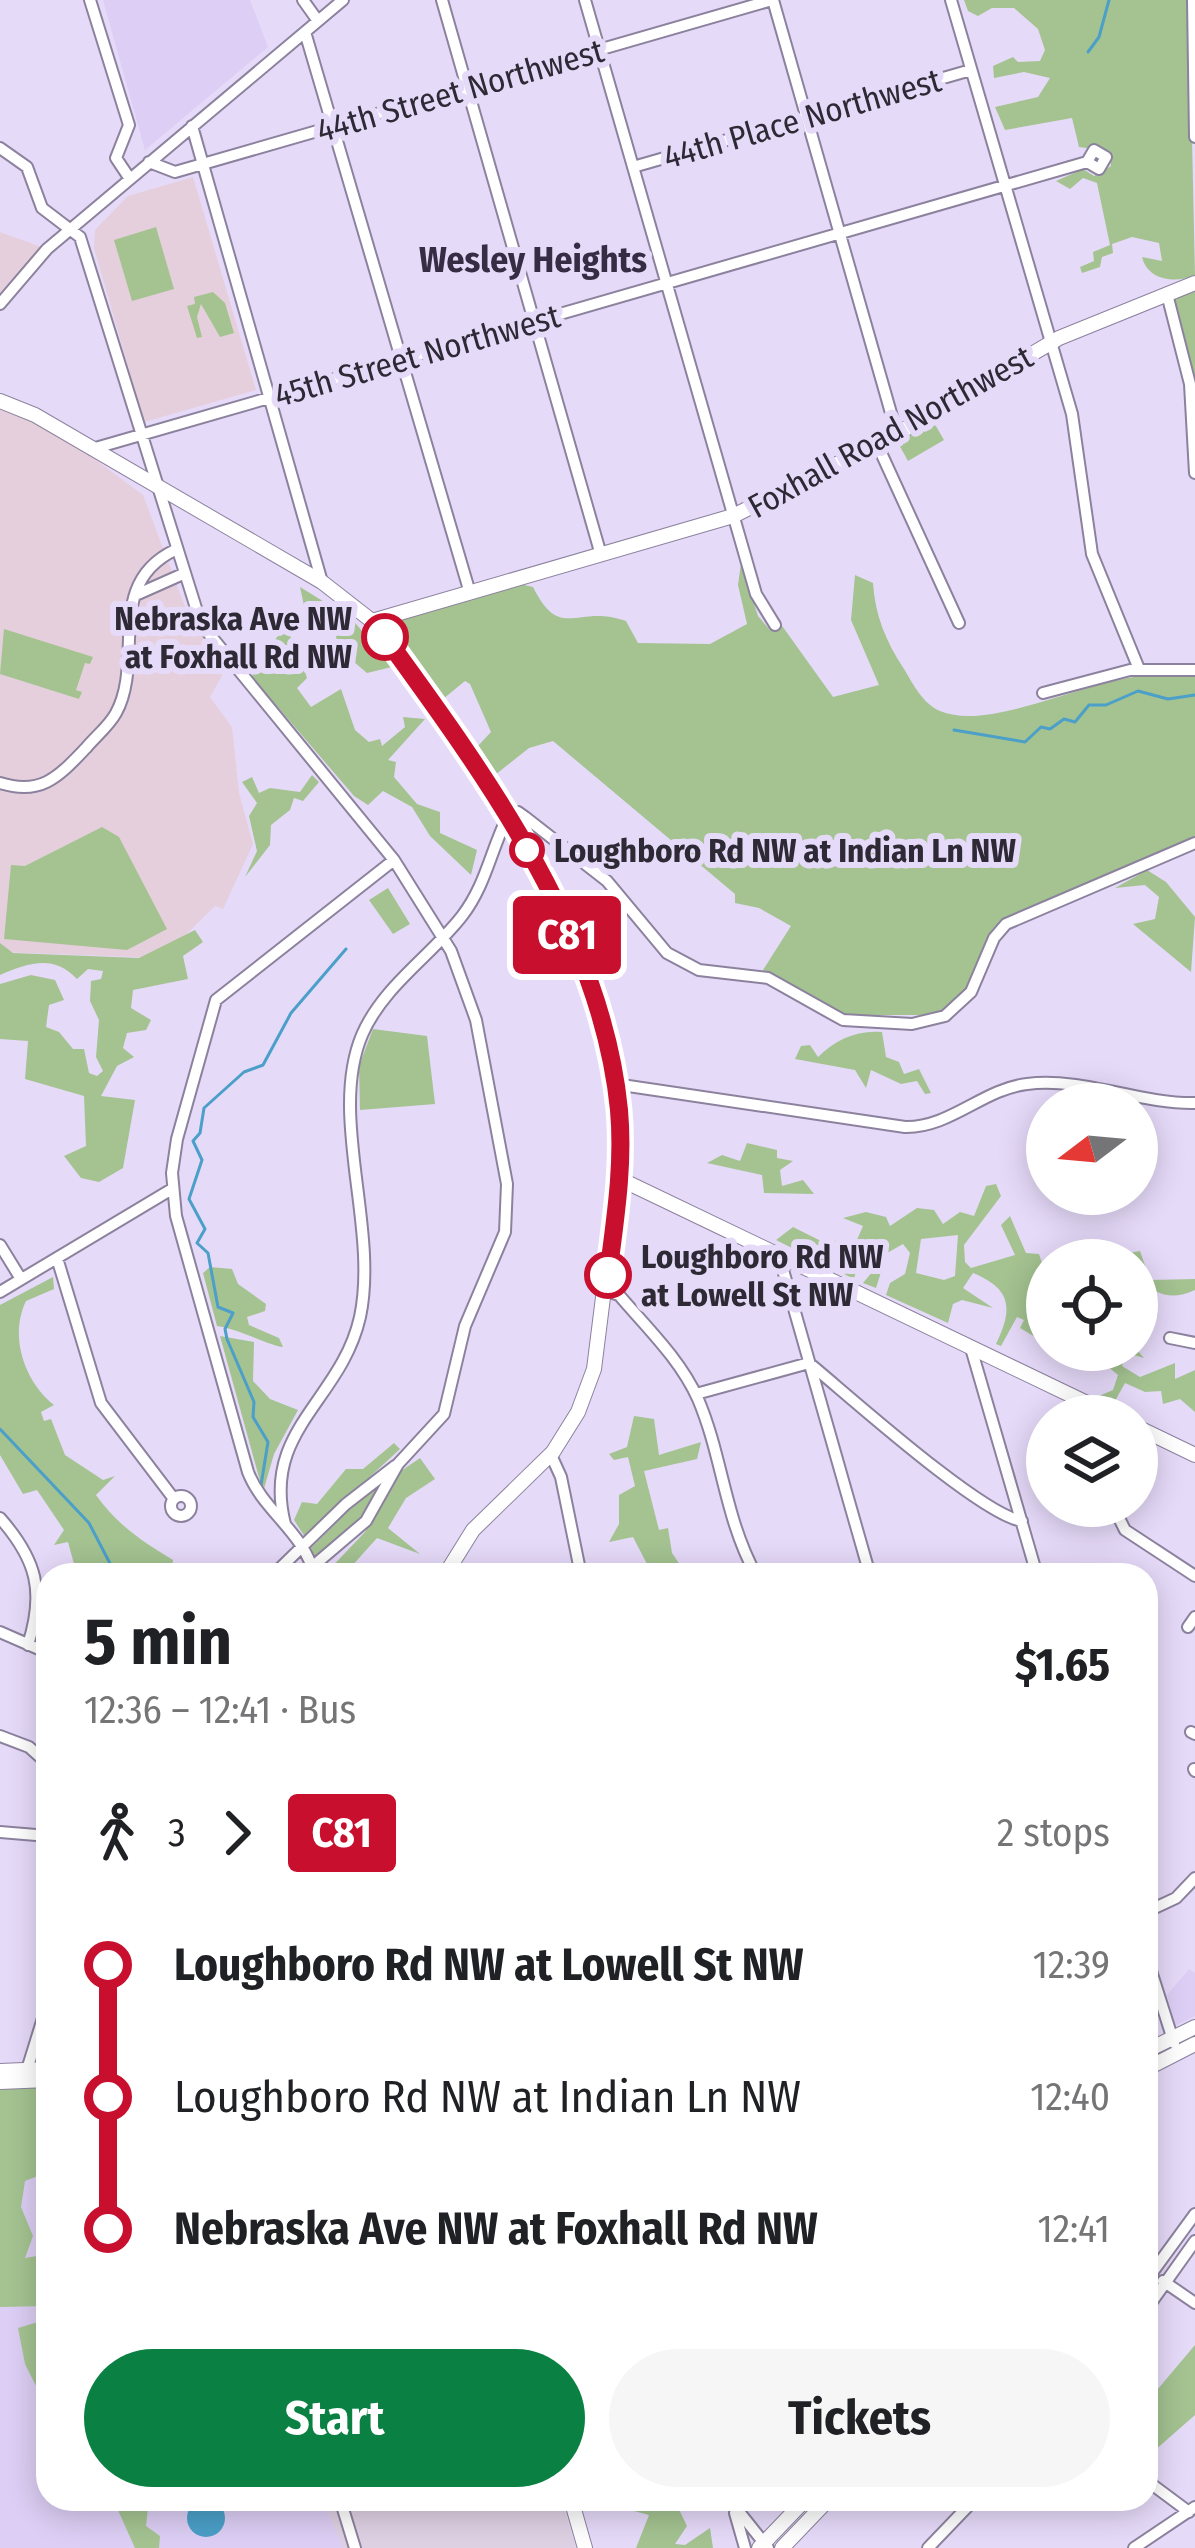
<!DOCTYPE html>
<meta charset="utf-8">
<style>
:root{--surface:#fff;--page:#f6f6f6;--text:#202124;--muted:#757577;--accent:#0b8043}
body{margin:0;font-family:"Fira Sans Condensed",sans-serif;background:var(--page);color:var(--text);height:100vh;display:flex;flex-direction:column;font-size:45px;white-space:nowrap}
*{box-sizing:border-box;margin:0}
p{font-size:39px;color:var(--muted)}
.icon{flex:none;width:66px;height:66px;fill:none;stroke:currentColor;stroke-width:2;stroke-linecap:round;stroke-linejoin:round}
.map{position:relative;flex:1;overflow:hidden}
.sheet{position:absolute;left:36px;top:1563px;width:1122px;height:948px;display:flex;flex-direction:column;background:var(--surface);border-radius:36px;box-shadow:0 6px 30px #0003}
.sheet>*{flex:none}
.badge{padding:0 24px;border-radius:9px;font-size:42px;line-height:78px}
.needle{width:78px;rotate:254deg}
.tools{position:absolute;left:1026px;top:1083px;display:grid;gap:24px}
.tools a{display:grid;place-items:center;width:132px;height:132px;border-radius:50%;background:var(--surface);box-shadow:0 6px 30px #0003;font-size:60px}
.map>.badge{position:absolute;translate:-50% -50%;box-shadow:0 0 0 6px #fff}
.legs{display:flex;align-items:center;gap:18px;height:132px;padding:0 48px;font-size:39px}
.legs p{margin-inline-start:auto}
.head{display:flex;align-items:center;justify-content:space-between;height:204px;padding:0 48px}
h1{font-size:66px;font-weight:700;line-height:90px}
.primary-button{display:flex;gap:24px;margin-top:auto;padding:24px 48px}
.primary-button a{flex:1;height:138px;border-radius:72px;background:var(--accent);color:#fff;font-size:48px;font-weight:700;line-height:138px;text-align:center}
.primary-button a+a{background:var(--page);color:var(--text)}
ul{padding:0 48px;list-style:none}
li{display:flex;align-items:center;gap:42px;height:132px;font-size:45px}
li i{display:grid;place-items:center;width:18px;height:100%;margin:0 15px;background:currentColor}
li i::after{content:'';width:30px;height:30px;margin:-15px;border:9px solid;border-radius:50%;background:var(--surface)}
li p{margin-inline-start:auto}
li:first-child i{background:linear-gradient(#0000 50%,currentColor 0)}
li:last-child i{background:linear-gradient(currentColor 50%,#0000 0)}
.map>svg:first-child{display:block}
.built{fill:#dccef4}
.education{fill:#e6cfdc}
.medical{fill:#dfd1e4}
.green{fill:#a4c391;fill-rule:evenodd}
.water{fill:#4b9fc8}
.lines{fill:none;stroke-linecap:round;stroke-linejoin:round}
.stream{stroke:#4b9fc8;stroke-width:3}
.minor-casing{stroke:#8c829e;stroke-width:14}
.major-casing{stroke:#8c829e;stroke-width:16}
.minor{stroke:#fff;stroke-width:10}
.major{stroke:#fff;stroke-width:14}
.line-1-casing{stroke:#fff;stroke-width:27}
.line-1{stroke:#c8102e;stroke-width:18}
.stop-1-dot{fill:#fff;stroke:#c8102e;stroke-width:6}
.labels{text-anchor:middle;stroke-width:12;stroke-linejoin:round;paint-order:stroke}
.street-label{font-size:33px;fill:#2d2935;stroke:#e6daf9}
.stop-label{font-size:33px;font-weight:bold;fill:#2d2935;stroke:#e6daf9;text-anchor:start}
.neighbourhood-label{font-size:36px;font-weight:bold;fill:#362d45;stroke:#e6daf9}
</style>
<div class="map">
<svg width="1195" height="2548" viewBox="0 0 1195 2548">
<rect width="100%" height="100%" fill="#e6daf9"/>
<path class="built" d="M103,0H250L268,47L145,150Z
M1189,1969L1195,1973V2016L1175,2026L1167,1995Z
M48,2082V2499H340L355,2548H0V2086Z"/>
<path class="education" d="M193,177L256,390L144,422L94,248L95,230L128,196Z
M0,232L47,249L0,304Z
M0,401L35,415L143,495L184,604L225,670L210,697L232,727L239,793L253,844L223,909L215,906L162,958L0,952Z"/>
<path class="medical" d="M322,2499H562L576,2548H343Z"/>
<path class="green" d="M964,0H1189L1195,276C1175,283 1148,281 1142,257L1162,261L1159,243L1132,237L1112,244L1113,253L1102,257L1100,267L1082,273L1080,267L1094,261L1093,252L1110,245L1097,183L1083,178L1070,189L1056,181L1083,169L1094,176L1111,166L1109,151L1079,147L1072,118L1005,130L995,107L1038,97L1050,78L1024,72L994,78L993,66L1013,57L1018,62L1040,61L1045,50L1038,29L1014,8H992L978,16L968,11Z
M156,227L174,289L132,301L114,240Z
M1195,283V385L1171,291Z
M213,292L225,303L234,333L220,337L201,304L197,317L202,337L197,338L187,306L195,304L194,297Z
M933,421L944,440L908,461L897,441Z
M741,563L758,616L770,630L780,623L833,697L879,685L851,620L855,575L873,583C875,615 886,642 904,669C913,684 923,704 940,711C1001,736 1118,657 1195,677V838L1002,919L961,999L933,1015H836L763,970L791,926L759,908L735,903V894L553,741L529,748L495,775L477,747L491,732L470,684L465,681L443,699L391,620L520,584L533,587C561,643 576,603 626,621L638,643L710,644L747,624L738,585Z
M300,587L352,619L392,667L367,673L341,651L335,634L306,615Z
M289,623L294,663L303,666L307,678L297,688L311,707L341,689L355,730L369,742L380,739L382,746L405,727L403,717L425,719L388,760L396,762L394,777L417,804L440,812V833L477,850L471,875L430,836L412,807L383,791L368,805L354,796L252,677L254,669L268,664L267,649Z
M4,629L93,657L90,664L85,663L76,690L82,692L79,699L0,674Z
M312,775L319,782L303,801L294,798L290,810L271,825L270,845L245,877L257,851L249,816L257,803L242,782L252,777L259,793L270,788L300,792Z
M102,827L119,837L167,929L127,950L4,939L11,865L25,866Z
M1147,870L1166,882L1195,917L1191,972L1133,924L1155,919L1159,897L1145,885L1115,888Z
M388,888L410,924L393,934L369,900Z
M195,930L203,942L183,956L188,979L133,990L131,1008L151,1020L146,1030L127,1033L123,1048L134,1057L117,1066L101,1096L135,1100L123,1168L99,1182L81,1178L64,1156L86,1146L84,1096L25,1079L28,1041L0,1039V984L31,975L55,980L64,1000L49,1005L46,1027L59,1032L73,1049H84L89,1073L97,1076L103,1071L96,1057L99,1020L90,1001L91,981L101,979L103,971L88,969L77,979C53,954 29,963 0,975V943L13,953L139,958Z
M373,1029L427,1036L435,1104L360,1110L359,1066Z
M882,1032L886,1057L899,1062L904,1074L919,1069L931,1093L925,1094L917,1081L901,1084L871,1070L866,1088L855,1070L795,1059L801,1046L810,1045L818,1057C835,1040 856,1030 882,1032Z
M747,1143L777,1150V1158L793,1161L780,1170L782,1186L803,1180L814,1194L764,1193L762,1175L707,1163L722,1155L740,1161Z
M996,1184L1001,1196L964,1245L965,1262L971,1268L1015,1255L1001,1225L1010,1216L1026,1253L1039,1254L1043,1266L1037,1275L1047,1278V1344L1020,1328L1024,1320L1017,1317L1001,1346L996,1344C1013,1309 1012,1289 973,1273L963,1288L993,1308L962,1300L953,1304L948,1323L886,1295L890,1283L905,1274L910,1253L903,1244L887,1253L876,1288L863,1283L878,1265L881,1251L875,1240L862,1248L854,1279L776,1240L793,1227L819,1240L856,1242L863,1226L843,1218L866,1212L886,1217L890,1226L917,1208L934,1210L943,1224L960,1212L974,1216L986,1186ZM958,1235L955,1276L944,1280L916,1273L921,1239Z
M1140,1251L1150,1280L1195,1279V1290C1171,1301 1158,1295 1137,1279V1260H1092Z
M210,1267L232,1269L238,1284L266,1304L265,1311L247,1317L249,1325L279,1338L283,1347C270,1346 239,1329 217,1326L203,1273Z
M53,1277L54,1289L26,1301C9,1336 24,1381 54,1405L41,1412L44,1421L51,1419L65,1455L103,1480L115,1476L96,1495C116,1524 143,1542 173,1560L171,1575H77L68,1542L54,1545L64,1530L37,1490L23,1494L0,1455V1305Z
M220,1336L254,1342L253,1381L270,1399L298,1410L274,1454L263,1492Z
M1068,1350H1137L1144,1358L1127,1353L1122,1366L1140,1377L1175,1363V1379L1195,1370V1412L1180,1399L1163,1404L1161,1391L1145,1392L1125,1383L1115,1401L1099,1396L1113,1390L1118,1375L1101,1361Z
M634,1416L654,1419L659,1455L701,1442L697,1459L644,1471L659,1530L668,1528L672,1553L687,1575H631L648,1566L633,1537L609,1542L619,1524V1495L635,1486L628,1457L614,1460L609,1454L627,1447Z
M394,1443L400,1449L305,1537L294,1520L302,1502L317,1504L346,1469H363Z
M420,1458L435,1479L406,1498L388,1528L420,1554L377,1538L351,1567L324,1575L365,1532L401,1471Z
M385,1475C372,1513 348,1535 315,1558L311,1548Z
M48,2086V2172L25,2181L21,2207L33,2236L25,2258L48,2254V2306L0,2307V2089Z
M48,2319V2410L25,2364L18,2328Z
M1195,2345V2415L1146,2458V2403Z
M113,2499H149L146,2526L160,2536L159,2548H135Z
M652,2499H674L687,2526L675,2544L685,2545L710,2528L713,2548H636L649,2515L634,2511L631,2501Z"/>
<path class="water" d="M187 2518a19 19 0 1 1 38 0a19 19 0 1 1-38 0Z"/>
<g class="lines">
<path class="stream" d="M1088,52L1099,37L1109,0
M954,730L1025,742L1041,727L1050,729L1064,719L1075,722L1089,705H1106L1138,691L1168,699L1195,695
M0,1429L89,1523L116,1575
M261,1485L268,1442L253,1417L254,1402L227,1339L225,1329L233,1313L218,1307L208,1253L197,1243L205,1229L189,1199L202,1160L193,1141L200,1133L204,1108L244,1072L263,1065L291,1013L346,949"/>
<g class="minor-casing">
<path id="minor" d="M90,0L129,125L116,158L130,179
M303,0L318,21
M442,0L601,555
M585,0L756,594L775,625
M773,0L897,434
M951,0L1072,414L1092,554L1139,669
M1193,0L1195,137
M305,32L470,593
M192,126L322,582
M0,148L27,167L42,208L80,237L201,624L394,860L451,951L476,1020L507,1184L505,1232L465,1326L444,1414L398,1464L366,1521L312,1567
M149,162L175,172L772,0
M633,167L971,70
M1167,294L1190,384L1195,473
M0,304L47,249L343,0
M877,444L959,623
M92,449L1087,162L1094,150L1106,157L1099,169L1087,162
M138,594L183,574
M1043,693L1130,670H1195
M0,783C42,796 59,776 86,748C95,737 109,726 116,713C145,660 104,584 175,550
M615,1084L905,1127C950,1128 983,1089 1027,1084C1083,1077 1139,1104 1195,1103
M0,1245L21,1279
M779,1256L870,1575
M57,1258L101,1403L174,1499
M606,1291L619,1295C647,1328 680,1359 698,1399C723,1458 724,1516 756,1575
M0,1292L172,1189
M1170,1338L1195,1343
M971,1348L1037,1575
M696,1394L809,1363C848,1395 981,1515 1022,1521
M551,1455L561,1477L581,1575
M171 1506a10 10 0 1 1 20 0a10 10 0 1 1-20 0Z
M1113,1506L1125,1530L1195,1576
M0,1518C37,1560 45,1592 28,1645
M285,1524C261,1430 341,1401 360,1317C379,1228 328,1116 362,1035C383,986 431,956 462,916C486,885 491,849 508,816L518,812L525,817L607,881L667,953L699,970L768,978L843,1020L912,1024L945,1016L971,992L994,938L1006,924L1195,843
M273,1575L346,1504L395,1466
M314,1575C305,1533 263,1511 248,1472L176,1216L172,1173L177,1139L216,1000L394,860
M1188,1627L1195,1617
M0,1632L48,1653
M1191,1732L1195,1734
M0,1736L29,1747L48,1764
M1194,1769L1195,1771
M0,1832L48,1836
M1146,1912L1176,1898L1195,1878
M1146,1955L1174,2043
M26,2073L48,2002
M1146,2281L1195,2214
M1163,2281L1195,2303
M1146,2310L1195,2241
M1146,2480L1189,2512
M340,2499L355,2548
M729,2499L768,2548
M735,2513L745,2548
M928,2548L975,2499
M1134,2548L1195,2507"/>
</g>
<g class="major-casing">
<path id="major" d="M0,401L35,415L322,582L372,621L518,831L594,998L612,1063L621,1154L594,1369L578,1412L553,1452L473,1530L445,1575
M372,621L733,516L897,434L1059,338L1195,283
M620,1179L1114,1416
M1137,1427L1195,1455
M1146,2051L1195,2027
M1146,2069L1195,2044
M0,2071L48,2069
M0,2082L48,2080
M571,2499L585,2548
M759,2548L806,2499
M782,2548L829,2499"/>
</g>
<use href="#minor" class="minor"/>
<use href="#major" class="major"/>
</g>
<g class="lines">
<g class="line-1-casing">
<path id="line-1" d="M385,637C486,776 602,934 619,1110C624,1166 615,1220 608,1275"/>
</g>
<use href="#line-1" class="line-1"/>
</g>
<g class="stop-1-dot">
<circle cx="385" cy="637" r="21"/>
<circle cx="527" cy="850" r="15"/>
<circle cx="608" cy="1275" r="21"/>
</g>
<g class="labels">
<g class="street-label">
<text transform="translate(460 90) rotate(-16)" y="12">44th Street Northwest</text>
<text transform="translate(802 118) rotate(-16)" y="12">44th Place Northwest</text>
<text transform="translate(417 355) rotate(-16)" y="12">45th Street Northwest</text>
<text transform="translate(890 431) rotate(-29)" y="12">Foxhall Road Northwest</text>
</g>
<g class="stop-label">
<text x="352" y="630" text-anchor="end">Nebraska Ave NW<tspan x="352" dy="38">at Foxhall Rd NW</tspan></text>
<text x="554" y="862">Loughboro Rd NW at Indian Ln NW</text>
<text x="641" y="1268">Loughboro Rd NW<tspan x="641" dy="38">at Lowell St NW</tspan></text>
</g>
<g class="neighbourhood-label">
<text x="533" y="272">Wesley Heights</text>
</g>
</g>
</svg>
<div class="tools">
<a><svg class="needle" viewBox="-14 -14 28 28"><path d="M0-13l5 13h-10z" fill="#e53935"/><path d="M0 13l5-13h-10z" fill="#757577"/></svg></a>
<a><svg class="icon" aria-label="locate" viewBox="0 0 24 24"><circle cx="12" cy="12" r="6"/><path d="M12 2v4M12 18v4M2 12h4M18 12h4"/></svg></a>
<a><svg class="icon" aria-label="layers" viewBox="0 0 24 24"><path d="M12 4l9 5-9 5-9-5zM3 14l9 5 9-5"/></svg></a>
</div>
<b class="badge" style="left:567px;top:935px;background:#c8102e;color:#fff">C81</b>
<section class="sheet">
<div class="head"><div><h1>5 min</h1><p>12:36 – 12:41 · Bus</p></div><b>$1.65</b></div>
<div class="legs"><svg class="icon" aria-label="walk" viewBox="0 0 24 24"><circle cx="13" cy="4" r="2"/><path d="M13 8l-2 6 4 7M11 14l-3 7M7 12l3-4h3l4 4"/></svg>3<svg class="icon" aria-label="forward" viewBox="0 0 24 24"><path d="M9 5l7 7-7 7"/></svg><b class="badge" style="background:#c8102e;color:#fff">C81</b><p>2 stops</p></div>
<ul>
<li><i style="color:#c8102e"></i><b>Loughboro Rd NW at Lowell St NW</b><p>12:39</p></li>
<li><i style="color:#c8102e"></i><span>Loughboro Rd NW at Indian Ln NW</span><p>12:40</p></li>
<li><i style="color:#c8102e"></i><b>Nebraska Ave NW at Foxhall Rd NW</b><p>12:41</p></li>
</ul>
<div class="primary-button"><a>Start</a><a>Tickets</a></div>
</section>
</div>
